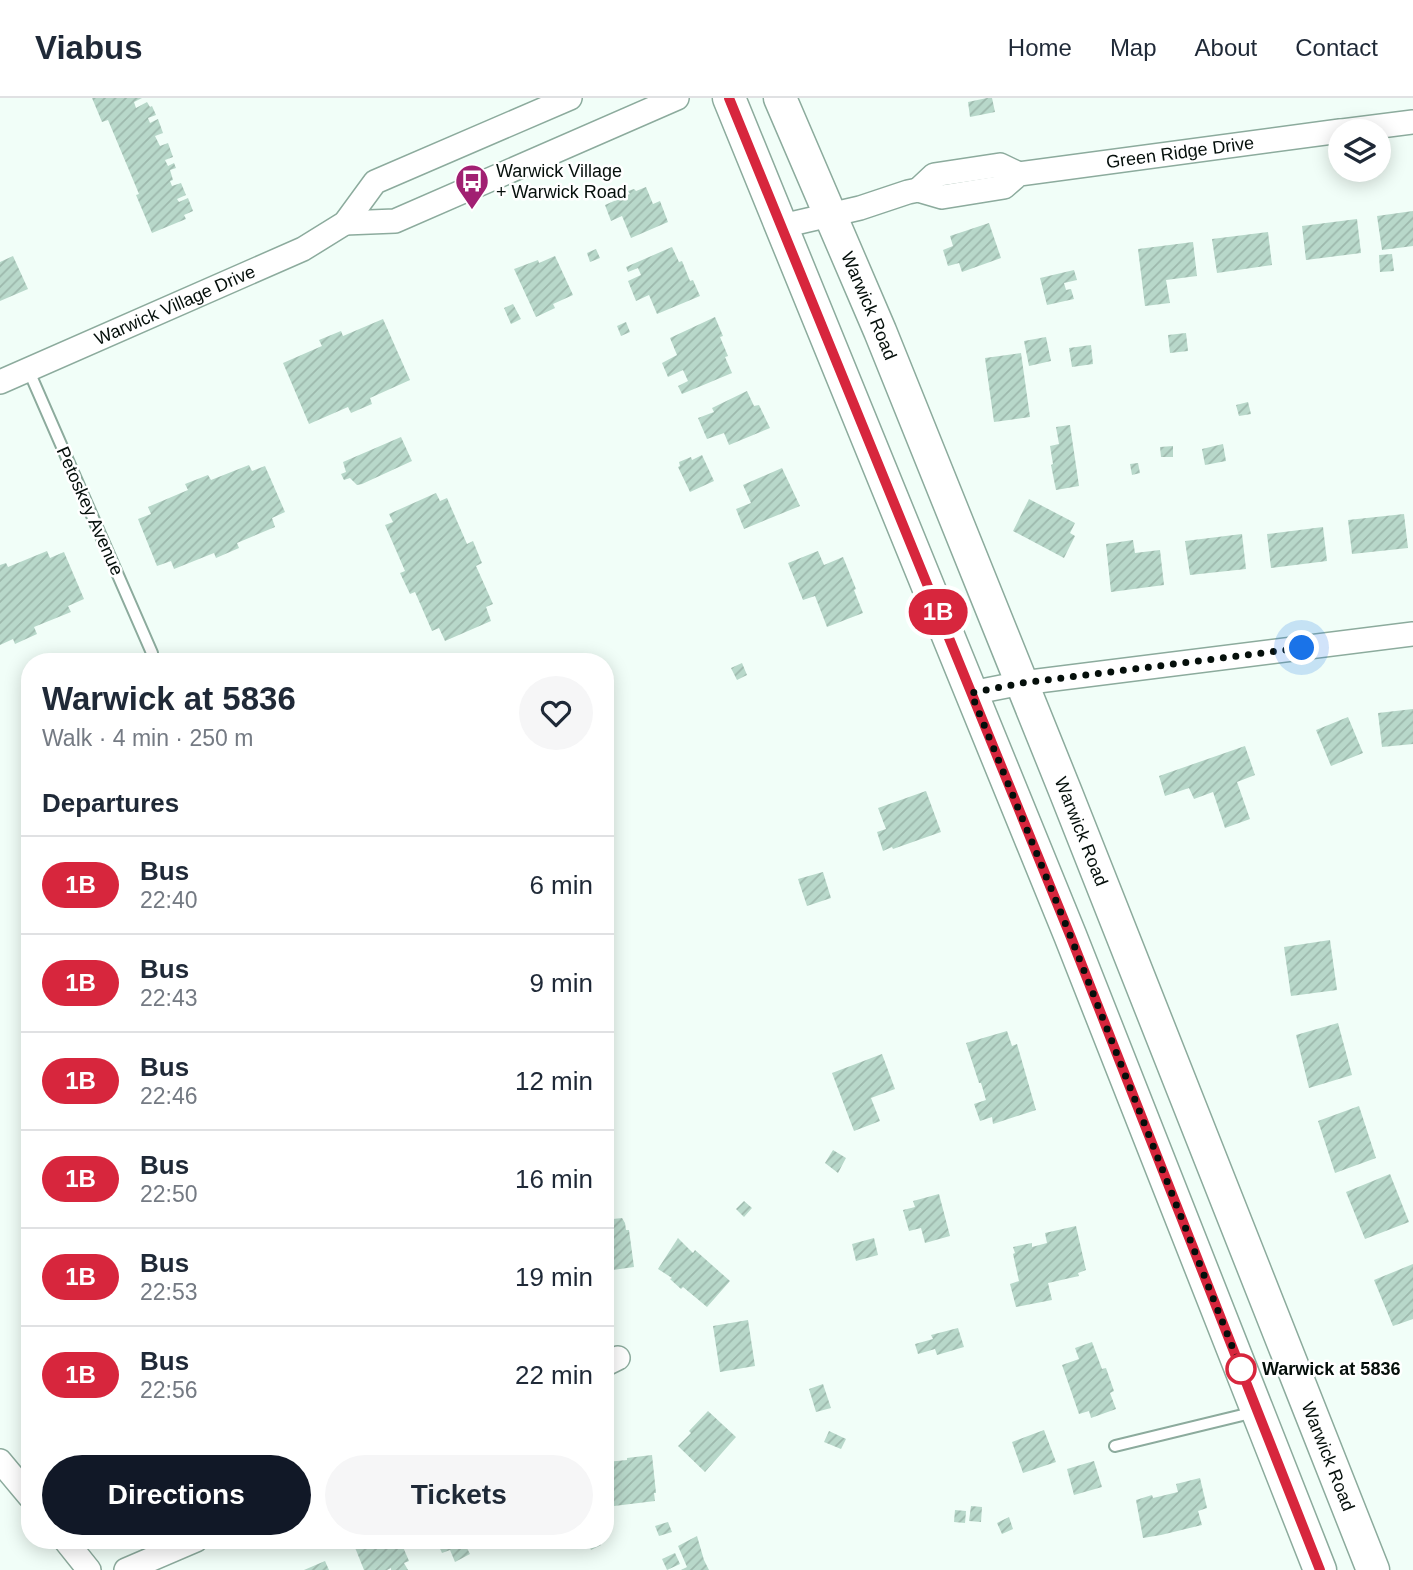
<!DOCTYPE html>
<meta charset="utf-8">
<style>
:root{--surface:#fff;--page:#f6f6f7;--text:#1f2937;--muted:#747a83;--line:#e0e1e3;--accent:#111827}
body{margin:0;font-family:Helvetica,sans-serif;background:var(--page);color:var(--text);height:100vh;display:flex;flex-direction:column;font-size:26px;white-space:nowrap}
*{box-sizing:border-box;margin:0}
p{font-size:23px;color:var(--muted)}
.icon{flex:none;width:38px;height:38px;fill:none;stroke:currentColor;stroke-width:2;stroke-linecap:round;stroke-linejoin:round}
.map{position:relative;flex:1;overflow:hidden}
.drawer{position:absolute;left:21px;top:555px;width:593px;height:896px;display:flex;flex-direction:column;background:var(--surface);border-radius:28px;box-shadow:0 4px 18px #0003}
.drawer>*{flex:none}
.badge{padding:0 14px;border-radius:23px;font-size:24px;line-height:46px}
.fabs{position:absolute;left:1328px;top:21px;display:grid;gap:14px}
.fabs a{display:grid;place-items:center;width:63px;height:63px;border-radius:50%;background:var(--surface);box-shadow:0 4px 18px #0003;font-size:35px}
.you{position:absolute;width:35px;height:35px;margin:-18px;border:5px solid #fff;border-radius:50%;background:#1a73e8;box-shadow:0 0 0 10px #1a73e833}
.map>.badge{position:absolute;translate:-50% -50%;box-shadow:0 0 0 4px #fff}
h2{padding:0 21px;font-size:26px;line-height:63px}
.round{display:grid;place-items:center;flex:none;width:74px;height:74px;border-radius:37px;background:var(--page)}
.summary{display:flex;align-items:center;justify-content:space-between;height:119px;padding:0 21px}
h1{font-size:33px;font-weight:800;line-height:52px}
.cta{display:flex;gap:14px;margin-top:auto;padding:14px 21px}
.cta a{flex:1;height:80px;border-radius:42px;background:var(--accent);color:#fff;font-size:28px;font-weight:800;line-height:80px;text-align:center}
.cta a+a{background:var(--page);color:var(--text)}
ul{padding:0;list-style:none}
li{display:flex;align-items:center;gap:21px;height:98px;padding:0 21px;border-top:2px solid var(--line)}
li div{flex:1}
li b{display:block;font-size:26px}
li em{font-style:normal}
li .badge{min-width:77px;font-weight:700;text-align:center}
header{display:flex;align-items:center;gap:42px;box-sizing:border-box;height:98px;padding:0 35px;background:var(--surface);border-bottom:2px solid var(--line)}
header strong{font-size:33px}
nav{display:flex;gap:38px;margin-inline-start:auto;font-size:24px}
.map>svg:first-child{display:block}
.building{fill:url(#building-hatch)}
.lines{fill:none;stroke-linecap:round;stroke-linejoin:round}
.lane-casing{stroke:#8cab9d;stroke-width:14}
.street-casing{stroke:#8cab9d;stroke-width:26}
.secondary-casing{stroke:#8cab9d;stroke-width:35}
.lane{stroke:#fff;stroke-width:10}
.street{stroke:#fff;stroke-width:23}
.secondary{stroke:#fff;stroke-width:32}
.line-casing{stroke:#fff;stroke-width:16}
.line{stroke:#d7263d;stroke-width:10}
.walk{stroke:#050f0b;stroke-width:7;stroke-dasharray:0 12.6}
.stop-dot{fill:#fff;stroke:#d7263d;stroke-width:3.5}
.labels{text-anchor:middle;stroke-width:5;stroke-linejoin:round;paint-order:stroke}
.street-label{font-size:18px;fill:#050f0b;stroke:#fff}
.poi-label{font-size:18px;fill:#050f0b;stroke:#fff;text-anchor:start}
.stop-label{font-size:18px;font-weight:bold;fill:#050f0b;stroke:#fff;text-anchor:start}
</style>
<header>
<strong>Viabus</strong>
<nav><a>Home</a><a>Map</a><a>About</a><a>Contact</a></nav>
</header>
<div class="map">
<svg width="1413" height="1472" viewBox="0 0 1413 1472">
<defs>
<pattern id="building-hatch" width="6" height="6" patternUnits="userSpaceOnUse" patternTransform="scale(1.75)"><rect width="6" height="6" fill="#b8d8ca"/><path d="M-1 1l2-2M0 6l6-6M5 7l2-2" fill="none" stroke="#9db8ac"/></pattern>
</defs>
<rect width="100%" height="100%" fill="#f1fef8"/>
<path class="building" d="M92,0H142L134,4L136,10L147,4L150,9L152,8L156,17L148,20L150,25L158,21L163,35L155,38L160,48L168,45L173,59L165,62L168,68L174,65L176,70L170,72L173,82L170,83L172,88L181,85L186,97L177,101L179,104L188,100L193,113L184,117L186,121L152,135L136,97L139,96L108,22L102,24Z
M987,0H992L995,14L970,19L968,4Z
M646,89L653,106L660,103L668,124L631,140L622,118L611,123L605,107L630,96L628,93L634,91L636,93Z
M1413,113V148L1382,152L1377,118Z
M1357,121L1361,155L1306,162L1302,128Z
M989,125L1001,160L962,174L959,165L948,168L943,152L953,148L950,138Z
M1268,134L1272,167L1217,175L1212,141Z
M1193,144L1197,178L1166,182L1170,205L1145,208L1138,151Z
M672,149L679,164L682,163L690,183L693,182L700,198L657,216L649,197L636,203L628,183L641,177L638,170L628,174L626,169Z
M596,151L600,160L590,164L587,155Z
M1392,156L1394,173L1380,174L1379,157Z
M13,158L28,191L0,203V164Z
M555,158L573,197L553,206L555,210L536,219L514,171L538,162L539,165Z
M1074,172L1077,182L1064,185L1066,192L1071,191L1074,201L1047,207L1040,180Z
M513,206L521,221L511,226L504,210Z
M715,219L723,238L720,239L728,258L725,259L732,275L682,296L678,288L688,283L683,272L668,279L662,265L677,257L670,240Z
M383,221L410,282L370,300L372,306L351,315L348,309L309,326L283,265L322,248L319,242L341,233L343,238Z
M626,224L630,234L621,238L617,228Z
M1186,235L1188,253L1170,255L1168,237Z
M1046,239L1051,263L1029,268L1024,243Z
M1091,247L1093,266L1072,269L1069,250Z
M1021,255L1030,319L994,324L985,260Z
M747,293L754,308L759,307L770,330L729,347L724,335L707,341L698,320L714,314L712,310Z
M1248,304L1251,316L1239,318L1236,307Z
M1070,327L1079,388L1056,392L1051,367L1053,366L1050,348L1059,346L1056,329Z
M401,339L412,363L362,386L357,387L350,380L344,382L341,376L346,374L343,364Z
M1223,346L1226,363L1205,367L1202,351Z
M1173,348V359H1161L1160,349Z
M702,357L714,383L690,394L678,369L680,368L679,364L691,359L692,362Z
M1138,365L1140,375L1132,377L1130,366Z
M249,367L252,373L265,368L285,414L272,420L275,429L237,445L239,450L216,460L214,455L174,471L171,463L157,468L138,421L151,416L148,409L188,392L185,386L208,377L211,382Z
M782,370L800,408L744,431L736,411L751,405L743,387Z
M436,395L440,403L447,400L467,446L473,443L482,465L476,468L493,506L486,509L491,523L445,543L439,530L432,533L415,494L410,496L400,475L405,473L385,427L393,424L389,416Z
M1029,401L1075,425L1070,435L1075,438L1064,460L1013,433Z
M1404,416L1408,450L1352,456L1348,422Z
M1323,429L1327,463L1271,470L1267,436Z
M1242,436L1246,471L1190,477L1185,443Z
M1133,442L1135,455L1160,452L1164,487L1111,494L1106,446Z
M47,453L50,460L64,454L84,501L68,508L71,514L34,529L37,536L15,546L13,541L0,547V467L6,465L8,469Z
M818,453L824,467L843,459L856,491L854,492L863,515L827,529L815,498L803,502L788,465Z
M742,565L747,577L737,582L731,570Z
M1413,611V646L1382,649L1378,615Z
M1348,619L1363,655L1331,668L1316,632Z
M1245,648L1255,677L1237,684L1250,721L1225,730L1213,694L1194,701L1189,690L1165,698L1159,678Z
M926,693L941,734L893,751L892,749L883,753L877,734L886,731L878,710Z
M823,774L831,800L807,808L798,781Z
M1330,842L1337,892L1291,898L1284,849Z
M1338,925L1352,977L1309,990L1296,937Z
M1007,933L1012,948L1017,946L1036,1012L993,1026L992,1019L980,1023L974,1006L986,1002L981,985H979L966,945Z
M882,956L895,991L871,1000L880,1023L854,1033L832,975Z
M1359,1008L1376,1060L1335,1075L1318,1023Z
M833,1052L846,1060L838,1075L825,1065Z
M1390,1076L1409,1124L1365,1141L1346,1094Z
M939,1096L950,1138L925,1145L921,1130L909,1133L903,1112L915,1109L913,1103Z
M744,1103L752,1110L744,1119L736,1111Z
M622,1120L625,1125L626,1132H629L634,1169L606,1173V1135L612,1134L611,1126L613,1121Z
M1076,1128L1086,1172L1078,1175L1079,1178L1048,1185L1052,1202L1016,1209L1010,1186L1019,1183L1013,1156L1015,1155L1013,1149L1032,1145V1149L1047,1145L1045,1135Z
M678,1140L693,1155L695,1152L730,1183L707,1209L683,1189L681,1191L670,1181L672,1180L658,1171Z
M874,1140L878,1157L856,1163L852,1146Z
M1413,1166V1221L1393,1228L1374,1182Z
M748,1222L755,1268L720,1274L713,1228Z
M958,1230L964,1249L937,1257L935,1251L918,1256L915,1246L933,1241L931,1237Z
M1092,1244L1102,1271L1106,1270L1114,1293L1110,1295L1116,1311L1091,1320L1089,1313L1079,1316L1062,1267L1079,1261L1075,1250Z
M823,1286L831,1310L816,1314L809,1291Z
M708,1313L736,1339L705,1374L678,1348L691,1335L689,1333Z
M1044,1332L1056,1364L1023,1375L1012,1344Z
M829,1333L846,1341L841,1351L824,1344Z
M652,1357L656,1395H654L655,1403L614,1408L612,1397L606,1398V1364L627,1362V1360Z
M1094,1363L1102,1389L1074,1397L1067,1371Z
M1200,1380L1207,1410L1198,1413L1202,1427L1161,1437L1143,1440L1136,1402L1152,1397L1153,1400L1178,1394L1176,1386Z
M971,1408L982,1409L981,1424L969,1423Z
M955,1412L966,1413L965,1425L954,1424Z
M1009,1419L1013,1431L1002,1436L997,1425Z
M668,1424L672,1434L659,1438L655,1428Z
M697,1438L704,1462L709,1472H681L687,1469L678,1448Z
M366,1442H400L409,1463L404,1465L408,1472H391V1470L387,1472H364L354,1447Z
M436,1442H487L469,1450L467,1445L465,1446L470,1456L455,1464L450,1452L442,1455Z
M594,1442H599L601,1447L591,1452L588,1445Z
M675,1455L680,1466L667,1472L662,1461Z
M325,1463L329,1472H304Z"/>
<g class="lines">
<g class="lane-casing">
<path id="lane" d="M28,271L152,555
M1115,1348L1255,1314"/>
</g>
<g class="street-casing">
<g id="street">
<path d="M1342,33L1413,24"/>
<path d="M918,92L934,77L1000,67L1019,76"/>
<path d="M345,125L395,123L677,0"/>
<path id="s1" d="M782,128L860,110L908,94L918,92L942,99L1004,89L1019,76L1340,33"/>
<path id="s2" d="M0,284L303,151L345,125L375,84L570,0"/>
<path d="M971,595L1022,585L1413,536"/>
<path d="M606,1266L618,1260"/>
<path d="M0,1363L30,1399"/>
<path d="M65,1442L89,1472"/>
<path d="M126,1472L196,1442"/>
</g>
</g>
<g class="secondary-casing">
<g id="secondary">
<path d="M729,0L1070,837L1320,1472"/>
<path id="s3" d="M780,0L880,233L1066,695L1373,1472"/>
</g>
</g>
<use href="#lane" class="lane"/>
<use href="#street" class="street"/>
<use href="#secondary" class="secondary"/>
</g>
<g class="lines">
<g class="line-casing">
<path id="line" d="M729,0L1070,837L1320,1472"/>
</g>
<use href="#line" class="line"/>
<path class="walk" d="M1241,1271L1070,837L971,595L1022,585L1302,550"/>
</g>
<defs>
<g id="bus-pin" transform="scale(1.75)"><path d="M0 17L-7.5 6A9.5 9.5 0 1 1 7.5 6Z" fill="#a12072" stroke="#fff"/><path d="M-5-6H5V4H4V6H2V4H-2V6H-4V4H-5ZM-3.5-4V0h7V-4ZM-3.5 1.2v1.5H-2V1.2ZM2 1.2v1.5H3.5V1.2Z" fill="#fff"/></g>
</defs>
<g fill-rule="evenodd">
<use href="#bus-pin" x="472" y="83"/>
</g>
<circle class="stop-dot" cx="1241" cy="1271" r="14"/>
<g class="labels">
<g class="street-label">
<text dy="6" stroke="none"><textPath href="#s1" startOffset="411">Green Ridge Drive</textPath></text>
<text dy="6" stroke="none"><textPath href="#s2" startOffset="191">Warwick Village Drive</textPath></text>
<text dy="6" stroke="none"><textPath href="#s3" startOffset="226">Warwick Road</textPath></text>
<text transform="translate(90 413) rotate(66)" y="6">Petoskey Avenue</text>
<text dy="6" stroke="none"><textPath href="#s3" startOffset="793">Warwick Road</textPath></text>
<text dy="6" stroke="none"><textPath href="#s3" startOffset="1465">Warwick Road</textPath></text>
</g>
<g class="poi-label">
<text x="496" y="79">Warwick Village<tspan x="496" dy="21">+ Warwick Road</tspan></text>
</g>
<g class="stop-label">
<text x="1262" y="1277">Warwick at 5836</text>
</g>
</g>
</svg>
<div class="fabs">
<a><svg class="icon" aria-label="layers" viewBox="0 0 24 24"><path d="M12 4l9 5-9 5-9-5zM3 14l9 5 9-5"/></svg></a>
</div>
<div class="you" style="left:1302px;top:550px"></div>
<b class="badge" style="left:938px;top:514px;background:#d7263d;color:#fff">1B</b>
<section class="drawer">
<div class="summary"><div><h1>Warwick at 5836</h1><p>Walk · 4 min · 250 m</p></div><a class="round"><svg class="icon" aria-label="heart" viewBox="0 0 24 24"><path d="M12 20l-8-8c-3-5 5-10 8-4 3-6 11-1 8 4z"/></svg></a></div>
<h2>Departures</h2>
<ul>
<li><span class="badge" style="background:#d7263d;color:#fff">1B</span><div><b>Bus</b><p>22:40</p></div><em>6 min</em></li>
<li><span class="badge" style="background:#d7263d;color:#fff">1B</span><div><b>Bus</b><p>22:43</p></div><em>9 min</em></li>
<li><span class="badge" style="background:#d7263d;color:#fff">1B</span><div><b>Bus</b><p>22:46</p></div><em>12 min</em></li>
<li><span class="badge" style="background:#d7263d;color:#fff">1B</span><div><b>Bus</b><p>22:50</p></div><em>16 min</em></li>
<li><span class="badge" style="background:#d7263d;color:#fff">1B</span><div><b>Bus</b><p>22:53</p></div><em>19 min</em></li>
<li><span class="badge" style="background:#d7263d;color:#fff">1B</span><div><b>Bus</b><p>22:56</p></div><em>22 min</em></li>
</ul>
<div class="cta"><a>Directions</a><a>Tickets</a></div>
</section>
</div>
